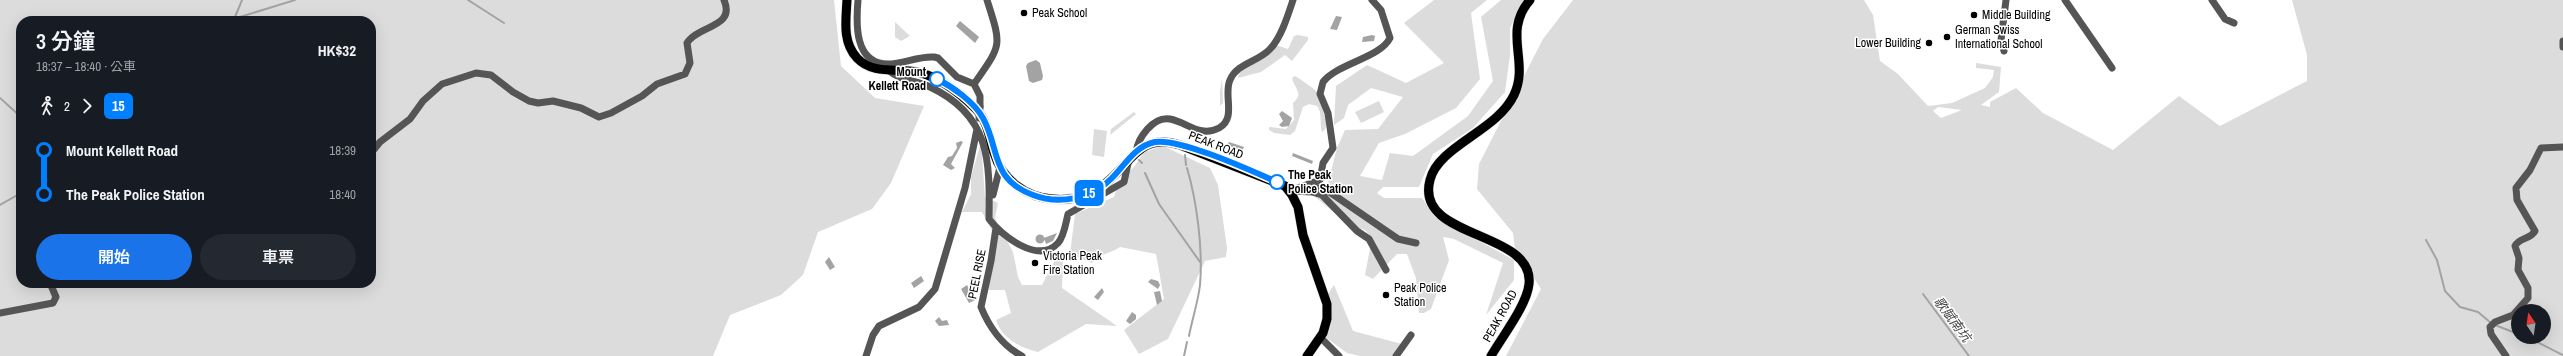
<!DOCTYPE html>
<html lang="zh-TW">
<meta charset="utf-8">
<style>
:root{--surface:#171b24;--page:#242831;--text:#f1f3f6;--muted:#9ea1a6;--accent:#1a73e8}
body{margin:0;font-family:"Archivo Narrow","Noto Sans TC",sans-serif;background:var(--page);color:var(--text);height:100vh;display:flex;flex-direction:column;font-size:15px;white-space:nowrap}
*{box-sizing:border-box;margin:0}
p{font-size:13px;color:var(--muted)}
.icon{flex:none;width:22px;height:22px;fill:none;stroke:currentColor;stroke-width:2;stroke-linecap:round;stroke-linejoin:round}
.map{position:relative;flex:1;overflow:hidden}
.sheet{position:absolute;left:16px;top:16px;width:360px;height:272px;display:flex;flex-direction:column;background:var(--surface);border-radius:16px;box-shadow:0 4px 16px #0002}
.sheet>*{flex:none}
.badge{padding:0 8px;border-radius:6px;font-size:14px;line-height:26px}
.needle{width:26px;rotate:347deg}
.fabs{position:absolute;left:2511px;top:304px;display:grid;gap:8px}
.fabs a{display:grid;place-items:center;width:40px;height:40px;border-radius:50%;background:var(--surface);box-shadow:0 4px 16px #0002;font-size:20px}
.map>.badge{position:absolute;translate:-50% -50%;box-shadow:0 0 0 2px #fff}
.legs{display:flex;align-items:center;gap:6px;height:44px;padding:0 20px;font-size:13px}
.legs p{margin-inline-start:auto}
.summary{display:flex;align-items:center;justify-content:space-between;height:68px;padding:0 20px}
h1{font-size:22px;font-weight:600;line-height:30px}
.cta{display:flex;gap:8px;margin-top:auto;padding:8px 20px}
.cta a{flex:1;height:46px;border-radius:24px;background:var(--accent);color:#fff;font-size:16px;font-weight:600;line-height:46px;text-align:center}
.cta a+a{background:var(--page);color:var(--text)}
ul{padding:0 20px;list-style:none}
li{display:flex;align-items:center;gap:14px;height:44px;font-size:15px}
li i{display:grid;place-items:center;width:6px;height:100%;margin:0 5px;background:currentColor}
li i::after{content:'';width:10px;height:10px;margin:-5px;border:3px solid;border-radius:50%;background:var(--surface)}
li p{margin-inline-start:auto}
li:first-child i{background:linear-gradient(#0000 50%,currentColor 0)}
li:last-child i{background:linear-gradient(currentColor 50%,#0000 0)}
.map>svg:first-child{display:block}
.green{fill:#dcdcdc;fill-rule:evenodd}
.water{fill:#a3a3a3}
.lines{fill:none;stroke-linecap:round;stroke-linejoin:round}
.stream{stroke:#a3a3a3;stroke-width:2}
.major-casing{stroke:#dbdbdb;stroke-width:10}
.minor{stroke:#555;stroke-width:7}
.major{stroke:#000;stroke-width:9}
.minor-bridge{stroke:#555;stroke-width:7}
.line-1-casing{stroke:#fff;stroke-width:9}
.line-1{stroke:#0080ff;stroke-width:6}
.poi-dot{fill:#000;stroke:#fff;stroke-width:1.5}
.stop-1-dot{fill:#fff;stroke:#0080ff;stroke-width:2}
.labels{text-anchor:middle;stroke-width:3;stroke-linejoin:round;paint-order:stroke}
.poi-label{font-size:12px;fill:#000;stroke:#fff;text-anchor:start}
.stop-label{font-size:12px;font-weight:bold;fill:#000;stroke:#fff;text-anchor:end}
.street-label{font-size:12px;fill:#000;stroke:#fff}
.water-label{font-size:13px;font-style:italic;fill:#444;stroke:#fff}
</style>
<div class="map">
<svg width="2563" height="356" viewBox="0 0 2563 356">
<rect width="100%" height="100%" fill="#fff"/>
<path class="green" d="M0,0H834L841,66L875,98L924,106L891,183L872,209L818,232L803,275L781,295L730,315L713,356H0ZM21,21H371V283H21Z
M1434,0H1487L1471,13L1480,79L1456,108L1405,134L1379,143L1360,176L1382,180L1390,153L1413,156L1468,116L1493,81L1481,17L1501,0H1524L1510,28V55L1505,92L1473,128L1433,154L1419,187H1383L1377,193L1384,198H1422L1435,217L1514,260V280L1486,315L1503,263L1454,239L1443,237L1449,260L1431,309L1424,313H1419L1416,278L1407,254H1397L1373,279L1365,275L1372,238L1365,230L1351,226L1314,196L1328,183L1337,148L1345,130L1378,129L1403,97L1371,88L1348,105L1344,118L1334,125L1336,86L1367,65L1406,83L1444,63L1404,23Z
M1573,0H1864L1873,15L1880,61L1898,74L1928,106L1952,103L1985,88L1993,77L1994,70L1976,68V63L2001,67L1999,92L1981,105L1990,107V102L2016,88L2043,113L2113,150L2179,96L2220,126L2307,81V55L2292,0H2563V356H1506L1541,289L1515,249L1513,233L1477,189L1479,164L1543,39ZM1938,107L1962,110L1941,118L1933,111ZM2518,311H2544V337H2518Z
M895,22L910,36L901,41L895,37Z
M1298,35L1308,37V40L1292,61L1285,55L1261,72L1238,78L1239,71L1276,45L1288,49L1294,36Z
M1295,76C1302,80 1310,86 1316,91C1324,98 1333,126 1322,132C1319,124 1323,114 1317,106L1309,104L1303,107L1295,131L1290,135L1274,133L1269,130V127L1286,129L1294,120L1293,103C1304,93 1295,90 1292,78Z
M1222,79L1223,103L1220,106V91Z
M1379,101L1384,112L1361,123L1355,112Z
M1134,112L1136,114L1110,135L1111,129Z
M1094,129L1107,131L1104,157L1092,155Z
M981,142L985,197L998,203L995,218L1013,252L1018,277L1022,285H1042L1055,260L1063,262L1062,288L1117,326L1086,324L1038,352C1020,347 1002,339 996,320L1011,313L1005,290H989L988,265L992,231L982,212H962L971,194V177Z
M1163,146L1210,168L1218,185L1227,248L1226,257L1205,261L1168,339L1139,354L1124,330L1164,299L1156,254L1120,247C1110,254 1100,253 1092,263L1070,254L1075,214L1114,197L1119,181L1134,167L1144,152Z
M1334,285L1353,331L1402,344L1392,356H1360L1347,353L1324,336L1328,294Z"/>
<path class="water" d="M1336,16L1342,17L1337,30L1330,29Z
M960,21L979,37L975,43L956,26Z
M1372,35L1375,36L1374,41L1362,42L1363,37Z
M1036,60L1040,63L1043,76L1042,80L1033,83L1029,81L1026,66L1028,63Z
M1282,111L1292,118L1289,126L1282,127L1279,125L1283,121L1279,114Z
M961,141L963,142L951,164L955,168L951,170L943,165L948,157L952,156L957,148L956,143Z
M1229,142L1244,147L1242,151L1227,145Z
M1293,153L1313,161L1312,164L1292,156Z
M1057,233L1053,241L1046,244L1044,238Z
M1035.5 239a4.5 4.5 0 1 1 9 0a4.5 4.5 0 1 1-9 0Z
M829,257L835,267L830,270L825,262Z
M921,276L924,281L914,288L911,283Z
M1151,279L1158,281L1160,285L1158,289L1148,282Z
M967,285L975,300L969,303L961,289Z
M1102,288L1104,292L1098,300L1094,297Z
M1160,291L1162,301L1157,305L1154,292Z
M1132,312L1136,315V319L1130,324L1126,321Z
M939,317L942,321L947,320L949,325L939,326L935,321Z"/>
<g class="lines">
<path class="stream" d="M468,0L504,23
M235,17L242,0
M227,21L295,0
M0,98L21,117
M1185,155L1186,165
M1139,160L1142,163
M1187,168C1197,202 1203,249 1200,285C1198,302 1192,320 1189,336
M1145,173L1159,204L1200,262
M0,205L21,193
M2426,240L2437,260L2445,291L2460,307L2478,312L2491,323
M1923,294L1969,356
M2495,325L2518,334
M2527,337L2563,355
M1184,356L1187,342"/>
<g class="major-casing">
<path id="major" d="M847,0C846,20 842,42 857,58C873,75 897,68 917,72C940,77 960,93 976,109C988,121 989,138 994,153C1002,179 1025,197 1052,199C1071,201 1090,196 1106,183C1132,162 1140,132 1180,145L1285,186L1292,195L1298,207L1303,235L1327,304V319L1323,333L1307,356
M1491,356C1502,337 1527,305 1529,284C1535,230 1414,240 1430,180C1438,146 1497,131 1514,95C1530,62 1502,32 1530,0"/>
</g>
<path class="minor" d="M858,0C856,23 854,64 888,64C903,64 918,56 934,57L938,58L957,77L974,84
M2065,0L2112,68
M2212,0L2225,19L2234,23
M2563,41V47
M2004,51L2001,40L2006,0
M888,70C900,81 916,80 930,87C990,115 990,160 989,219C1001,235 1038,265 1058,243C1064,237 1066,222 1068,214L1124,182L1129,159
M974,84C1002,44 1002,47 987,0
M974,84L980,96V107
M1136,152C1138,138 1153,116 1170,119C1187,122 1200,138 1219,128C1237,118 1223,95 1230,80C1237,63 1258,62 1270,49C1281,38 1288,15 1293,0
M371,153L380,142L410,119L423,101L442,84L476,73L491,75L513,92L529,101L538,103L553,101L581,108L599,117L611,113L642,96L657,84L685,74L690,63L687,43C698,25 736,28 724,0
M1309,184L1331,193L1398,239L1416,243
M1289,191L1320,180L1323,163L1333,148L1328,113L1320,94L1323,82C1338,63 1380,58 1390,38L1381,10L1372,0
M1292,191L1312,192L1322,195L1357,231L1369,239L1386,270
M993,195L1000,167
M996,228L991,261L981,307C989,327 1003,346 1022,356
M0,313L53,303L56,297L50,283
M1321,338L1339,356
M866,356L873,335L879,326L919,307L935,289L965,188L977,129
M1396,356L1411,335
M2506,356L2491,334L2490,327L2495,322L2513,315L2528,298V288L2518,270L2519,258L2515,246C2519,237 2530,240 2535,231L2517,200L2516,188L2530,170L2541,148L2563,147"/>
<use href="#major" class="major"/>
<path class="minor-bridge" d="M979,118L980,107"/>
</g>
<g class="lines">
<g class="line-1-casing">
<path id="line-1" d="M937,79C953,87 974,102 983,118C1000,149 990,179 1033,195C1059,205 1092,199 1112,178C1125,165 1135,146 1155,142C1180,138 1252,171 1277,182"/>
</g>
<use href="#line-1" class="line-1"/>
</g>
<g class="poi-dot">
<circle cx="1024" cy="13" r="4"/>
<circle cx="1974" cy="15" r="4"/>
<circle cx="1947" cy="37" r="4"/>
<circle cx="1929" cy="43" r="4"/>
<circle cx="1035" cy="263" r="4"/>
<circle cx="1386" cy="295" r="4"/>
</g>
<g class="stop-1-dot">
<circle cx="937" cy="79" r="7"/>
<circle cx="1277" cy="182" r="7"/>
</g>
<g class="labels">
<g class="poi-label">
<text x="1032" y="17">Peak School</text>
<text x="1982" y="19">Middle Building</text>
<text x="1955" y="34">German Swiss<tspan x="1955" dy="14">International School</tspan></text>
<text x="1921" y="47" text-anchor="end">Lower Building</text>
<text x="1043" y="260">Victoria Peak<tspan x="1043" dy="14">Fire Station</tspan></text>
<text x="1394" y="292">Peak Police<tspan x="1394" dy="14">Station</tspan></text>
</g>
<g class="stop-label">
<text x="926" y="76">Mount<tspan x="926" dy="14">Kellett Road</tspan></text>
<text x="1288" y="179" text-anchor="start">The Peak<tspan x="1288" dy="14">Police Station</tspan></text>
</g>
<g class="street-label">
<text transform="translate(1216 145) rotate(21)" y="4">PEAK ROAD</text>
<text transform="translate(977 274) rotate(-79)" y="4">PEEL RISE</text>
<text transform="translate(1500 316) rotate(-61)" y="4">PEAK ROAD</text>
</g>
<g class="water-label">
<text transform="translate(1953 319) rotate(53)" y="5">歌賦南坑</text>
</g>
</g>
</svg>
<div class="fabs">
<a><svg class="needle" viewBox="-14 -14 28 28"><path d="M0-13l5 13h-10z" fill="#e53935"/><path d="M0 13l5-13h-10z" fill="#9ea1a6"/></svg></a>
</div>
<b class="badge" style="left:1089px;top:193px;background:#0080ff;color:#fff">15</b>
<section class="sheet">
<div class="summary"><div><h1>3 分鐘</h1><p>18:37 – 18:40 · 公車</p></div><b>HK$32</b></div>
<div class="legs"><svg class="icon" aria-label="walk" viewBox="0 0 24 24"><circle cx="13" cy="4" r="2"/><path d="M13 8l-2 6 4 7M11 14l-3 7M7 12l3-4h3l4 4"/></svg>2<svg class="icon" aria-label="forward" viewBox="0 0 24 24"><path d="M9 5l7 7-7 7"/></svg><b class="badge" style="background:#0080ff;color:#fff">15</b></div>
<ul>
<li><i style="color:#0080ff"></i><b>Mount Kellett Road</b><p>18:39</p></li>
<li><i style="color:#0080ff"></i><b>The Peak Police Station</b><p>18:40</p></li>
</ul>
<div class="cta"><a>開始</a><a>車票</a></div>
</section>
</div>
